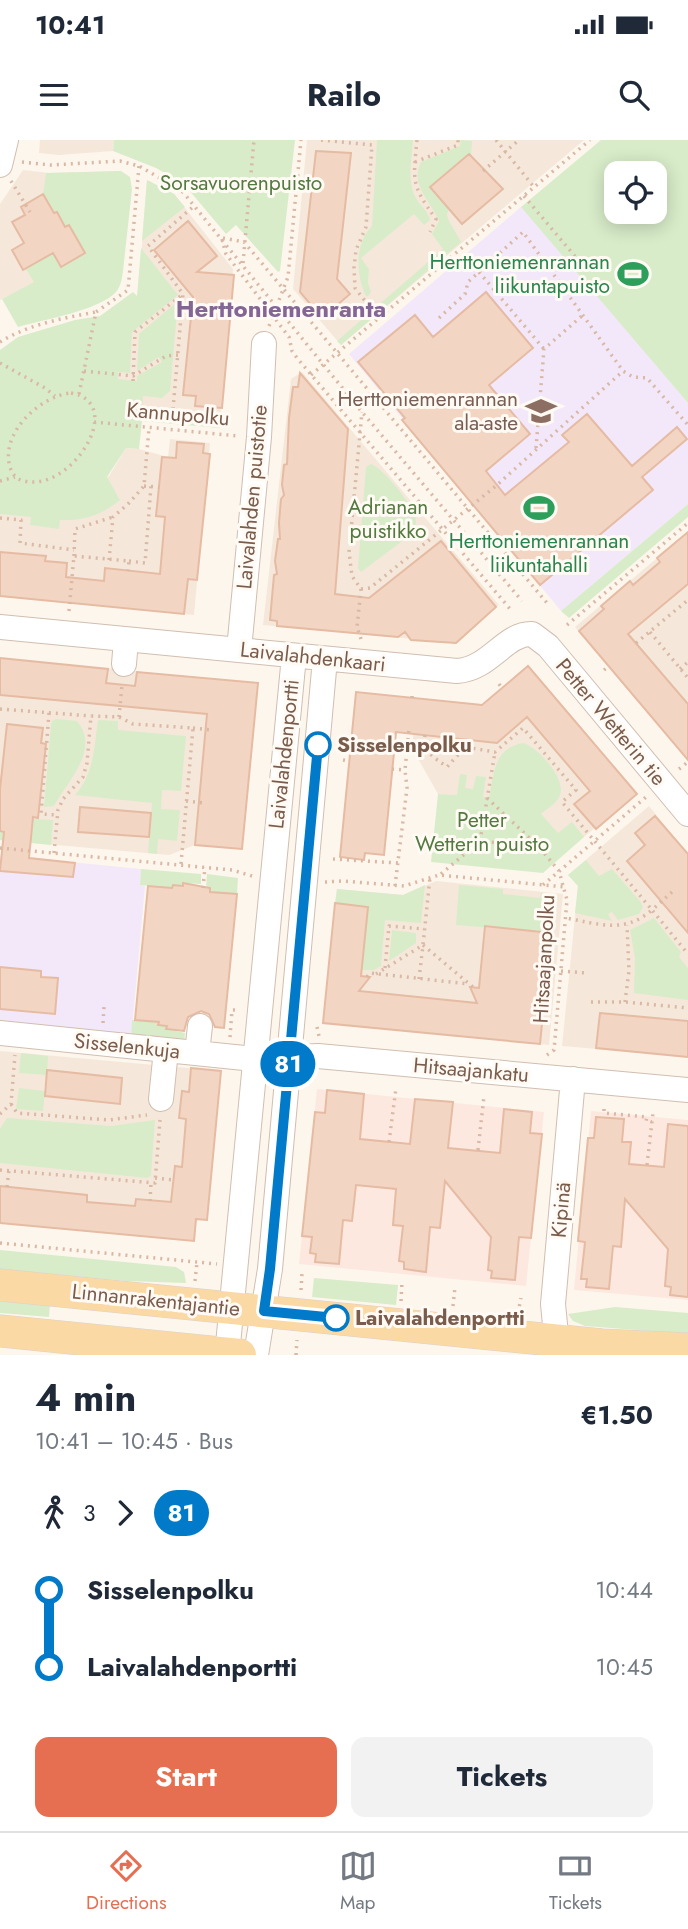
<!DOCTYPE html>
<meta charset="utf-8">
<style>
:root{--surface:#fff;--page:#f2f2f3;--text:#1f2937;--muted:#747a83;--line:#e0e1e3;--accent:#e76f51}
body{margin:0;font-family:Jost,sans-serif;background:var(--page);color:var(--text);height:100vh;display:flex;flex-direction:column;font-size:26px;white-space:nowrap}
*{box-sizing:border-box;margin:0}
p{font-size:23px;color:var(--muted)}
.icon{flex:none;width:38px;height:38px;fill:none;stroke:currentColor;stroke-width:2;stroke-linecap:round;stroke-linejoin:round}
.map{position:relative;height:1215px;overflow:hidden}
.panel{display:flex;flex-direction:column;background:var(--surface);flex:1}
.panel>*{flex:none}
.badge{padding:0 14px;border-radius:23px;font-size:24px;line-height:46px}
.fabs{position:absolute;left:604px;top:21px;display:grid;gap:14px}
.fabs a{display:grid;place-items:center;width:63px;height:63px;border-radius:14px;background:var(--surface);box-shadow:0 4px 18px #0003;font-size:35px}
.map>.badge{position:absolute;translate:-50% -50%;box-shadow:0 0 0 4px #fff}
.legs{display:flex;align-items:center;gap:10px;height:77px;padding:0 35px;font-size:23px}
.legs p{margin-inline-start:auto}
.summary{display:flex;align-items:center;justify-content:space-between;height:119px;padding:0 35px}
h1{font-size:38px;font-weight:700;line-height:52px}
.primary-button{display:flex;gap:14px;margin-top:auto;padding:14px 35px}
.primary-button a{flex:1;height:80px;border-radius:14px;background:var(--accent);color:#fff;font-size:28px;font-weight:700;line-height:80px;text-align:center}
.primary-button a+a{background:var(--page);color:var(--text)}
ul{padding:0 35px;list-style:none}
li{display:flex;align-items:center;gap:24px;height:77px;font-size:26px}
li i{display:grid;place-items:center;width:10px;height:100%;margin:0 9px;background:currentColor}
li i::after{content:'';width:18px;height:18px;margin:-9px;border:5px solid;border-radius:50%;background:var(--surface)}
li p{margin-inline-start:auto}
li:first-child i{background:linear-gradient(#0000 50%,currentColor 0)}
li:last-child i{background:linear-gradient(currentColor 50%,#0000 0)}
.status{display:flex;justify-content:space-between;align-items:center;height:49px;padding:0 35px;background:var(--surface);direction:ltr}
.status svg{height:19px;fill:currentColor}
header{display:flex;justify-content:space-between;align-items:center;height:91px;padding:0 35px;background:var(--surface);font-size:32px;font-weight:700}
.dock{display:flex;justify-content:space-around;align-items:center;height:98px;border-top:2px solid var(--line);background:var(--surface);font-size:19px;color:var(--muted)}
.dock a{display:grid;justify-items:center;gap:4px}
.dock .current{color:var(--accent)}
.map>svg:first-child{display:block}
.residential{fill:#f5e8da}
.commercial{fill:#fde8e0}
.education{fill:#f3e8fa}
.green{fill:#d8ecc9;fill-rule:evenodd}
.building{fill:#f3d5c3;stroke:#e6bba3;stroke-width:2}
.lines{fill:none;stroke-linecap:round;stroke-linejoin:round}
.minor-casing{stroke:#d1beb0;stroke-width:26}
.major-casing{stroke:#dad1cd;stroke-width:33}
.path{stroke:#d9b8a5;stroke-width:3.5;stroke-dasharray:2 5;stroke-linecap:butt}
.minor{stroke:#fff;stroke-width:24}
.major{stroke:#fbd9a5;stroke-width:32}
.line-1-casing{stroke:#fff;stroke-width:16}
.line-1{stroke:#007ac9;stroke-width:10}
.stop-1-dot{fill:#fff;stroke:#007ac9;stroke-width:3.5}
.labels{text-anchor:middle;stroke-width:6;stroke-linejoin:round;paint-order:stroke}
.park-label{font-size:21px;fill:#537a41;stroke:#fffaf3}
.leisure-label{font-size:21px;fill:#27864d;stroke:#fffaf3;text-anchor:end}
.education-label{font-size:21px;fill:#785e54;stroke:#fffaf3;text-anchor:end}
.street-label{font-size:21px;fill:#7a5c4d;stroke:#fffaf3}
.stop-label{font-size:21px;font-weight:bold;fill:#7a5c4d;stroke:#fffaf3;text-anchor:start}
.quarter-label{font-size:24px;font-weight:bold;fill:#846695;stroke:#fffaf3}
</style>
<div class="status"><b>10:41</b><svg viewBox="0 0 49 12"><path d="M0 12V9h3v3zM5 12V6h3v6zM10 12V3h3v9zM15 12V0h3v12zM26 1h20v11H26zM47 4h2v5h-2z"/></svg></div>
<header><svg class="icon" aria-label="menu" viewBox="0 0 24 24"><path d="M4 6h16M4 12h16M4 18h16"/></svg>Railo<svg class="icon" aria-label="search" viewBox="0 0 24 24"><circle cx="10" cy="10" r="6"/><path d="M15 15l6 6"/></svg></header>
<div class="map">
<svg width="688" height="1215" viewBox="0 0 688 1215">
<rect width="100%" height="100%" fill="#fdf6ec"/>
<path class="residential" d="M40,0H114L113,11L59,15L39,13Z
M307,0H584L341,205L293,149Z
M23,30L49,33L121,31L114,119L48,136L0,160V64Z
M147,40L174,54L233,129L220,280L116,273L118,232L138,157Z
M302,232L499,465L456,503L263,485L291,239Z
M170,299L210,303L194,475L0,456V352L70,362L109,336L126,308L139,309L168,317Z
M688,392V620L575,487Z
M0,518L258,543L242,709L195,705L169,715L0,700Z
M528,526L637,654L564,713L521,661L438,654L412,608L417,558L482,565Z
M649,666L688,714V917L562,906L578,746L568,735Z
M436,741L563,754L549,905L323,883L337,749L403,755Z
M0,911L221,931L207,1080L196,1079L194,1101L0,1083Z"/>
<path class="commercial" d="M317,949L544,972L526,1146L299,1124Z
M591,971L688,980V1160L574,1150Z"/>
<path class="education" d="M522,66L688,263V364L561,471L349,214Z
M0,715L141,729L140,745L145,746L131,899L0,884Z"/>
<path class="green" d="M114,0H295L280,131L278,132L236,85L226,94L183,43L156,28L113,11Z
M377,0H413C412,17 407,41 415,56C419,65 428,70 430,80L424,85L414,74L361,118L369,129L368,143L371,152L368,156H366C356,135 354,104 372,86Z
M461,0L472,1L471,17L447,74L448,79L461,102L341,205L337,201L443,109L432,94L439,81C432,62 409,45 421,22L460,6Z
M601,0H688V263L521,67ZM616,33H654V72H616Z
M121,31L130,37L132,49L123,131C122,138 121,146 116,152C98,171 45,179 18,187L2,159L34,142L26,129L53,113L61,127L85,113L69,85L65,87L43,54L46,33Z
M147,40L174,54L185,67L142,101Z
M141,108L178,155L132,192L130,233L118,232V239L137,241V236L162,222L159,217L137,231L139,194L178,161L170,251L162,258L143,256L142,274L220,280V288L142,281L139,309L126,308L107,337L120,360C102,375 83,381 60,380L59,389L30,385L31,377L0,374V210L18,197L75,180L100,176L133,152L137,156Z
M371,324C384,329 411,363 415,376C417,382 416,387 413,393L361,432L358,428L366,327Z
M688,364V377L569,478L561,471Z
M56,579L77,581C101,609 67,642 54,666L44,667L51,585L52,581Z
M98,580L118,581V590L186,596L181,651L162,650L161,669L180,670L177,701L158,699L157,714L148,713L152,663L75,655C94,634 94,608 98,580Z
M524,603C539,609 566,638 560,655C558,663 546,669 541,674L558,693L572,682L584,697L543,733L431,722L438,654L457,655L460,634L467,635L465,648L473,649L476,636L486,637L483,657L489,658C494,633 494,607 524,603Z
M33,679L53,680L51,705L0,700V691L31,694Z
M586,720L599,736L612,729L640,761L643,767L639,774L618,780L612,772L608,774L612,781L575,773L578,746L568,735Z
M141,729L201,734V744L184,743L183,745H173L172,748L140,745Z
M207,734L238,738L237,754L210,752V748H206Z
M425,745L421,783L385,780L381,826L374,830H361L368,767L335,763L337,749L403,755Z
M459,745L503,749V754L540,758L541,753L555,755L551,793L456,785Z
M654,778L681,812L679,817L688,828V860L634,853L635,818L630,790Z
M392,790L416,793V803L389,821Z
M132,880L159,882V885L167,886V889L185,893L184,903L131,899Z
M21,913L48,916L47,935L19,933Z
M19,948L45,951L43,971L16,969Z
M7,978L111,986L155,980L151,1036L147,1038L0,1023V989Z
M0,1110L176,1127L184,1132L186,1143L126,1141L0,1129Z
M314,1138L398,1145L396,1165L312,1157Z
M0,1159L50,1163L49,1177L0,1173Z
M615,1167L688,1173V1194L585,1186L573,1181L568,1174Z"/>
<path class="building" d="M316,11L351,13L337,139L350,154L322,178L300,152Z
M469,14L503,49L462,84L430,47Z
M43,54L54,73L57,72L65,87L69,85L85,113L61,127L53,113L23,130L12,110L24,103L12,82L25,75L21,67Z
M188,81L217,116L197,132L234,135L222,268L195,266L196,256L183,255L193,157L154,110Z
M486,152L533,208L489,245L530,294L486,331L505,355L569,302L562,295L587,274L632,326L677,287L687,299L642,337L653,350L540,445L402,280L405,278L358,222L415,175L433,197Z
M300,233L348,289L335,454L369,458L441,401L496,467L456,503L411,500L405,492L398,497L277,486V481L270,480L274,435L277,434L275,421L278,399H280L279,383L281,359L284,355L282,345L284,325L287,324L289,278L293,247H298Z
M177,302L204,304L203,313L210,314L197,440L188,439L184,474L0,456V412L46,416L45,421L67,423L66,437L104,441L105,428L160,434L165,377L156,376L162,317L176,318Z
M688,392V444L628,494L688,564V620L579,491L604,469L601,466L630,441L633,445L660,422L657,418Z
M0,518L108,529L106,543L135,546L137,532L258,543L242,709L195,705L207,574L0,555Z
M528,526L637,654L596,689L574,664L590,651L527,577L497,603L396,592L384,715L365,713L364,720L340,717L356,552L482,565Z
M7,584L43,588L41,603L46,604L38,678L33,677L29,718L75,723L73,737L0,731L4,692L0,691V649Z
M80,667L151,673L149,697L78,692Z
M655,676L688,714V793L627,721L645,705L635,693Z
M183,743L210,748V752L237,754L224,888L215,887L209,874L201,871L188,877L184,891L166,889L167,886L158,885L159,882L135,880L148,746L172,748L173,745L183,746Z
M335,763L368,767L361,836L370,837L359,851L477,863L470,847L479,848L485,786L551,793L540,904L323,883Z
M0,827L41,831V837L58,838L55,874L0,869Z
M600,873L688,881V917L596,908Z
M191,928L221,931L207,1080L196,1079L194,1101L0,1083V1046L87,1055V1062L135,1066L136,1059L171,1062L175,1026L182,1027L186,979L179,978L182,951L189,952Z
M47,930L122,938L120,964L45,956Z
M327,950L364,954L360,999L410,1004L415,959L453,962L448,1008L500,1013L504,969L532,972L530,993L542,994L531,1098L519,1097L515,1140L491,1138L492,1131L488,1130L491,1097L445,1041L440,1088L430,1087L426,1132L404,1129V1122L399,1121L403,1086L393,1085L396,1049L356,1045L352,1081L343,1080L339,1124L315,1122L316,1114L310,1113L312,1097L302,1096L315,972L325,973Z
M596,977L624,979L622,1002H631L629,1024L664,1027L668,984L688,986V1157L670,1155L671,1147L665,1146L668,1109L625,1059L621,1107L613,1106L609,1149L586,1147L587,1139H581L585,1102L578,1101L588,998H594Z"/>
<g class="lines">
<g class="minor-casing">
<path id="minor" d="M0,25L6,0
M0,487L457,531C490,529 505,493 532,494L548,506L688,674
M239,510L259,297L264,204
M124,524L126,500
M0,893L254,919L318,916L688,950
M197,913L200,886
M161,959L166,910
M227,1215L294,516
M256,1215L270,1129L325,519
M558,1215L553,1164L573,939"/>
</g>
<g class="major-casing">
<path id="major" d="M0,1145L602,1205L688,1209
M0,1191L240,1215"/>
</g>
<path class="path" d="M321,0L372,5L366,87L356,110L354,128L355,148L369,166
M417,0C413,41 411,45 436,79L430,92
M496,0L534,47
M22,22L51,25L120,21L139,26L182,51L362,272L522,461
M415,22L458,5V0
M483,31L519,0
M11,41L30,72
M249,51L297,45
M524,56L579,121
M223,98L244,102L547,463
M222,99L226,114L289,197L292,211L297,218L511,470
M243,123L254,0
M479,132L544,209
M439,178L465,154L468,142L523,92L623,231L633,237L647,238L688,285
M269,186L288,137L301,0
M0,202C29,184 64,178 96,172
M0,223L45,248L55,256
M84,231L133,236L166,216L178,215
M311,235L590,0
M133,241L135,192L183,154
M71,253C128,263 71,353 24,341C16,339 12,334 10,327C0,293 40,256 71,253Z
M79,254L96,172L128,150L139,26
M173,269L183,154L148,106L194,66
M94,282L238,296
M536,308L544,209L583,175
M0,341L15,337
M144,346L159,347
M0,378L21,380L20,403L74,410
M74,416L75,389L113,377
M109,420L113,377L128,364L144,346L149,288
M129,421L145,423L151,346
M361,449L370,448L497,345L623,231
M69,471L74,416L129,421L128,431
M567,485L688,383
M650,492L688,538
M361,499L357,487L361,449L352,436L349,412L362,272
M636,503L688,460
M680,529L688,522
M604,530L609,526
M499,544L502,548
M412,558V553
M0,569L91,576
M49,573L41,674L57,675
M119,577L122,545
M193,588L211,590
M425,595C423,613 434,617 447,627L465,607L495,612L523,588L576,650L562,662L652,770C624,794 599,784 566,778
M343,620L349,621
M392,629L405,630
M679,629L688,622
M487,658L539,707
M186,661L205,663
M480,701L495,612
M0,708L232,730L252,736
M54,713L58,670L63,659L83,637L87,623L91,576L119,577L133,584L193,588L181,724
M333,719L398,723
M441,734L480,701L539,707L559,731L567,760L554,910L547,915
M325,742L343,741L404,746L439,735L565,747
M543,745L646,657
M395,746L407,648L405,630L409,589
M203,748L205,727
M672,752L652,770L688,814
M423,805L473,847
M385,828L389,786L424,789
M561,831L586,833
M376,834L423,805L430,737
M367,837L370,833L469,844
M419,839L423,805
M591,862H625L688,868
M625,862L629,831L627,785
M103,883L104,867
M317,887L319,896
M230,897L232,870H239
M11,964L17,973L109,980L147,975
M604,969V973L647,977L646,981L652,982
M0,974L11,964L15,915
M389,1002L396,948
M478,1010L484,956
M647,1025L653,973
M0,1030L155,1043L160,980
M155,1038L173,1040
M7,1047L9,1030
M150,1061L151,1043
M0,1103L217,1124
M195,1141L197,1122
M301,1150L302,1133
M401,1161L402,1142
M453,1166L455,1147
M518,1173L521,1158
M296,1215L297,1200"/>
<use href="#minor" class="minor"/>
<use href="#major" class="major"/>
</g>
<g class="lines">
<g class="line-1-casing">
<path id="line-1" d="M318,605L270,1129L264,1171L336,1178"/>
</g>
<use href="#line-1" class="line-1"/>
</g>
<defs>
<g id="stadium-bare" transform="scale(2.415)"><path d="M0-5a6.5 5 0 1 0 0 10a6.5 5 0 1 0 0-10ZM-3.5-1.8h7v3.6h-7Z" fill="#2e9e5b" stroke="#fffaf3" stroke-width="2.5" paint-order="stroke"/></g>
<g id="school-bare" transform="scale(2.415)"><path d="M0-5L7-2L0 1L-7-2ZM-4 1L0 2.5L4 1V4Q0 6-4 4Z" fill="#8d6e63" stroke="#fffaf3" stroke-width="2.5" paint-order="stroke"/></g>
</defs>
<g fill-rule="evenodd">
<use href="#stadium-bare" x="633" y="134"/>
<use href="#school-bare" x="541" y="271"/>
<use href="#stadium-bare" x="539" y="368"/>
</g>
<g class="stop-1-dot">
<circle cx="318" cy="605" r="12"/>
<circle cx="336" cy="1178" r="12"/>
</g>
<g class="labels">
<g class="park-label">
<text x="241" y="50">Sorsavuorenpuisto</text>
<text x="388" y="374">Adrianan<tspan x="388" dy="24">puistikko</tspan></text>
<text x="482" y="687">Petter<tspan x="482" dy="24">Wetterin puisto</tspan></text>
</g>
<g class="leisure-label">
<text x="610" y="129">Herttoniemenrannan<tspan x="610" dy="24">liikuntapuisto</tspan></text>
<text x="539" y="408" text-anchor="middle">Herttoniemenrannan<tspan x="539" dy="24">liikuntahalli</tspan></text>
</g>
<g class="education-label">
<text x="518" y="266">Herttoniemenrannan<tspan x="518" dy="24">ala-aste</tspan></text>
</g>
<g class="street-label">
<text transform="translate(178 274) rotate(5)" y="7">Kannupolku</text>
<text transform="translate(252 357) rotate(-85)" y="7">Laivalahden puistotie</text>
<text transform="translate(313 517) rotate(6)" y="7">Laivalahdenkaari</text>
<text transform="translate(611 582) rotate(50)" y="7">Petter Wetterin tie</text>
<text transform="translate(284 614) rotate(-84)" y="7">Laivalahdenportti</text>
<text transform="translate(544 819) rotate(-87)" y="7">Hitsaajanpolku</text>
<text transform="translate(127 906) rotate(6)" y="7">Sisselenkuja</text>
<text transform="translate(471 930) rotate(5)" y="7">Hitsaajankatu</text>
<text transform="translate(561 1070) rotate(-85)" y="7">Kipinä</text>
<text transform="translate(156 1160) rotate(6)" y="7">Linnanrakentajantie</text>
</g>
<g class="stop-label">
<text x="337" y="612">Sisselenpolku</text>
<text x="355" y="1185">Laivalahdenportti</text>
</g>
<g class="quarter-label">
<text x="281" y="177">Herttoniemenranta</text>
</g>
</g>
</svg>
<div class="fabs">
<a><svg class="icon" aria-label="locate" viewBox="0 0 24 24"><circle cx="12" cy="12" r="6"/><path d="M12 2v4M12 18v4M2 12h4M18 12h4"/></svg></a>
</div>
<b class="badge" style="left:288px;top:924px;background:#007ac9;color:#fff">81</b>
</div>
<section class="panel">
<div class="summary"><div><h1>4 min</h1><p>10:41 – 10:45 · Bus</p></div><b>€1.50</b></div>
<div class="legs"><svg class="icon" aria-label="walk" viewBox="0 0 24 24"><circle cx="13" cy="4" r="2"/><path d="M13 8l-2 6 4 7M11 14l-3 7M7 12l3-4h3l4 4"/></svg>3<svg class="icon" aria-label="forward" viewBox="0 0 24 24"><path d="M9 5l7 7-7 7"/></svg><b class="badge" style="background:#007ac9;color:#fff">81</b></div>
<ul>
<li><i style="color:#007ac9"></i><b>Sisselenpolku</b><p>10:44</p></li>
<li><i style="color:#007ac9"></i><b>Laivalahdenportti</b><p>10:45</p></li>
</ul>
<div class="primary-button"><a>Start</a><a>Tickets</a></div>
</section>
<nav class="dock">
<a class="current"><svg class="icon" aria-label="directions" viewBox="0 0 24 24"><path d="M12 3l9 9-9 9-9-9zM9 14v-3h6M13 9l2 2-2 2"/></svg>Directions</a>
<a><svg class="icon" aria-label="map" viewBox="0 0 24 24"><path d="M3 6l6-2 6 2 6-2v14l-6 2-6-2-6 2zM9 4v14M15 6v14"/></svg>Map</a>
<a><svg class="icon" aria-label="tickets" viewBox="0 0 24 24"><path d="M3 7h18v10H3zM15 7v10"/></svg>Tickets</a>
</nav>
